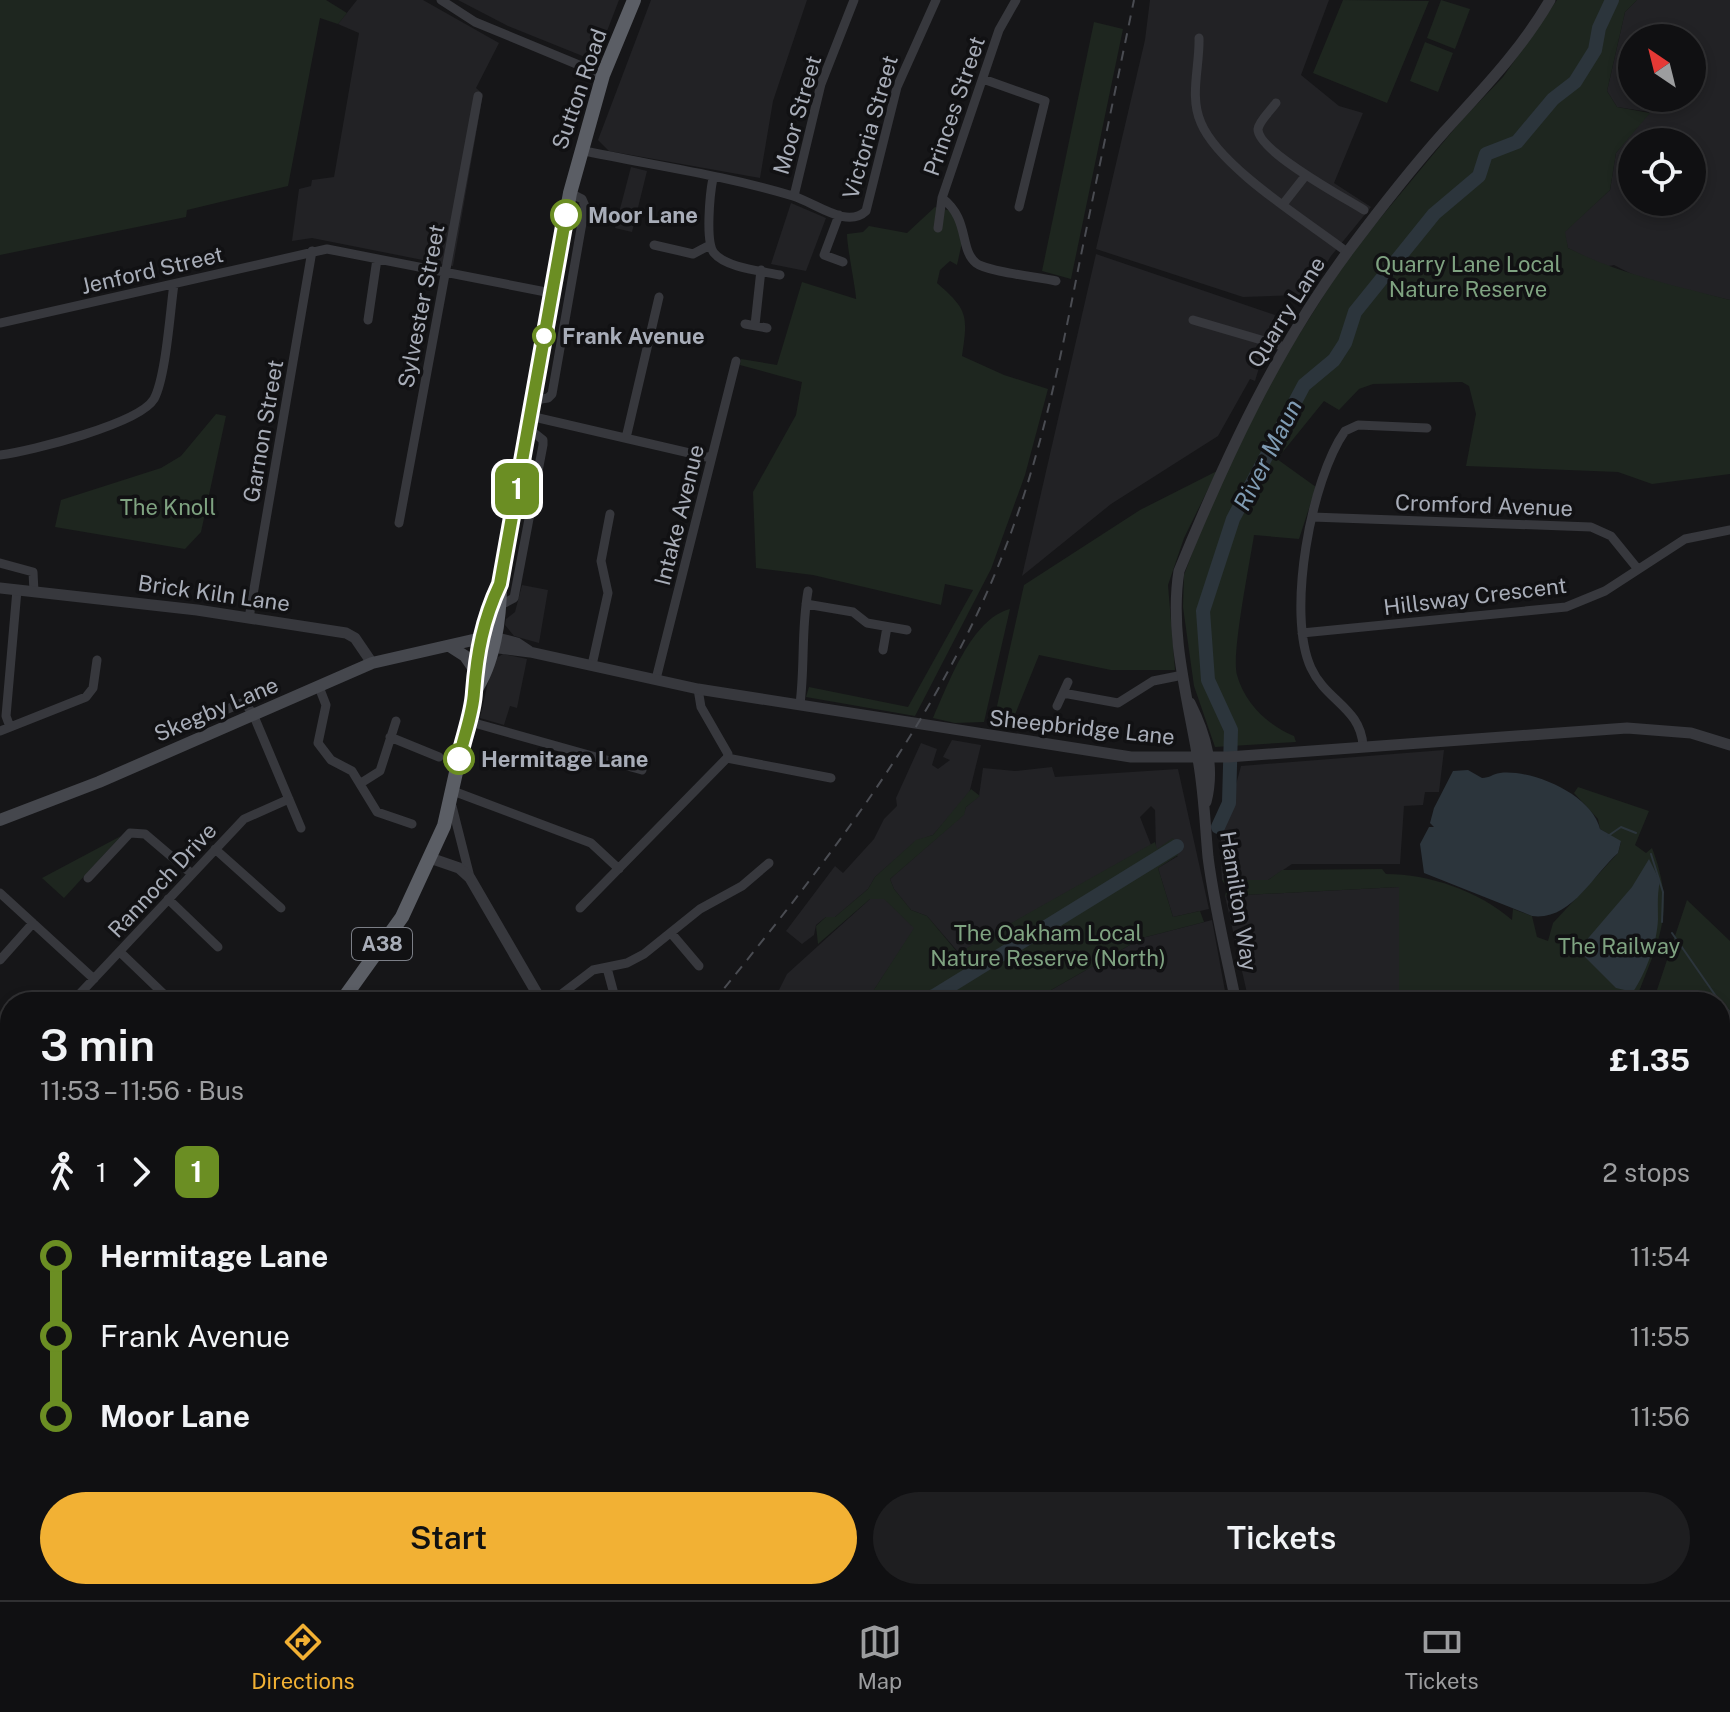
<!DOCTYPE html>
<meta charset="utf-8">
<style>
:root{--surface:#101012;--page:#1e1e20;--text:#f1f3f6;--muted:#9c9d9f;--line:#303032;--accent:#f2b134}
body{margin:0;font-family:"Public Sans",sans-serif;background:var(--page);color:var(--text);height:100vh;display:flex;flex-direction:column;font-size:30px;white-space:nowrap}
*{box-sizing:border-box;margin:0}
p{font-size:26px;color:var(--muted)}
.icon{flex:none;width:44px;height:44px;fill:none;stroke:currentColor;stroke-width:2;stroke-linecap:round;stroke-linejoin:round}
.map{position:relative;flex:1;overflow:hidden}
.side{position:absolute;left:0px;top:992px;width:1730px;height:608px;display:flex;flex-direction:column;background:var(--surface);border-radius:32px 32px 0 0;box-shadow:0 4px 12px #0003,0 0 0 2px var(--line)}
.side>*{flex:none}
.badge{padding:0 16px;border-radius:12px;font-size:28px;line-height:52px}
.needle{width:52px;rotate:325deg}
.fabs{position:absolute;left:1618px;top:24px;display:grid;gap:16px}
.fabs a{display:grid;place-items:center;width:88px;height:88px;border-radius:50%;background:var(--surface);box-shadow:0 4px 12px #0003,0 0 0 2px var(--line);font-size:40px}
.map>.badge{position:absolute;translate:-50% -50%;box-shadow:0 0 0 4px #fff}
.legs{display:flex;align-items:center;gap:12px;height:88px;padding:0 40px;font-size:26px}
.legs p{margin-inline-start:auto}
.headline{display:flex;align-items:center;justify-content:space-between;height:136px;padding:0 40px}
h1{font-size:44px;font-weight:600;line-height:60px}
.action{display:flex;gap:16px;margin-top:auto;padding:16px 40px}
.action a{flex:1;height:92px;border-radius:48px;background:var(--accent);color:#111;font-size:32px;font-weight:600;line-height:92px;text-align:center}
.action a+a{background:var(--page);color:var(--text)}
ul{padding:0 40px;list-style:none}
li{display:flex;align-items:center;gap:28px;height:80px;font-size:30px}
li i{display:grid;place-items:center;width:12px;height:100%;margin:0 10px;background:currentColor}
li i::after{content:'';width:20px;height:20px;margin:-10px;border:6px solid;border-radius:50%;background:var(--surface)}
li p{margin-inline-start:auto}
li:first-child i{background:linear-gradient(#0000 50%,currentColor 0)}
li:last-child i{background:linear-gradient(currentColor 50%,#0000 0)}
.dock{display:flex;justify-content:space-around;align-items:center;height:112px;border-top:2px solid var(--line);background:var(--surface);font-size:22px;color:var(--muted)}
.dock a{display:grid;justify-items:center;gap:4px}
.dock .selected{color:var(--accent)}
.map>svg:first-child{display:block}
.built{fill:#222225;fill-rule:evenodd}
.green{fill:#1e261f}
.water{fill:#2c353c}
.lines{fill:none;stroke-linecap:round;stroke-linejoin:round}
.stream{stroke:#2c353c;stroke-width:2}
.river{stroke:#2c353c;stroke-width:14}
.minor{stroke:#37383d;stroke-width:9}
.tertiary{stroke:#37383d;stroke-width:11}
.secondary{stroke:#45474d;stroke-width:12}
.trunk{stroke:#5b5e65;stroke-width:14}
.rail{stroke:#4a4c52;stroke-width:2;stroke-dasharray:10 8;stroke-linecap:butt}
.line-1-casing{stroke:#fff;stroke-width:18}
.line-1{stroke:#6b8e23;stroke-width:12}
.stop-1-dot{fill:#fff;stroke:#6b8e23;stroke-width:4}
.labels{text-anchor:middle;stroke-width:7;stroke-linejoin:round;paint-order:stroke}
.shield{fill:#111113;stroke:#7b7e86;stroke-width:2}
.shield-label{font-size:20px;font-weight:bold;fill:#a8adb8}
.street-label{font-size:22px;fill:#a8adb8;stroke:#111113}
.stop-label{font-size:22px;font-weight:bold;fill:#a8adb8;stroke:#111113;text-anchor:start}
.park-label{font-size:22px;fill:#7fa381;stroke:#111113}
.water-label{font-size:24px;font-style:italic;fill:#7f9bb3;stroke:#111113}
</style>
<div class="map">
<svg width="1730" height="1600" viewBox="0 0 1730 1600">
<rect width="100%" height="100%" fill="#161618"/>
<path class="built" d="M357,0H423L499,43L476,88L483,94L453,266L312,238L292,241L299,189L311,186L312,180L334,177L359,33L338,24Z
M458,0H619L597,57L590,59L508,26Z
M651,0H807L773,101L760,178L609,151L598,140Z
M1150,0H1329L1301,75L1339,106L1363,113L1334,183L1371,207L1331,256L1312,287H1304L1300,295L1243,297L1096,249L1145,40Z
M1637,0H1730V300L1643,280L1614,265L1604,267L1568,248L1564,232L1610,190L1616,153L1649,112L1617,107L1607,91L1625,12ZM1632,38H1692V98H1632ZM1632,142H1692V202H1632Z
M631,167L647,171L632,232L615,228Z
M791,203L826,218L806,271L771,264Z
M1096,254L1275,315L1255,381L1250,379L1218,436L1111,504L1022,576Z
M522,585L548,590L539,643L514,636L505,625L506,619L515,612Z
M503,654L527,659L517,708L510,706L504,725L480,718L493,660Z
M952,740L981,745L969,794L933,835L916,841L875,877L868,889L835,917H826L816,925L814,935L802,944L786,931L835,866L843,873L874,839L884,819L897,806L896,798L921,743L937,749L932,765L938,769L950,760L943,757Z
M1444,750L1439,792H1425L1423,805L1404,806L1400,864H1292L1268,880H1222L1220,844L1241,766Z
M1052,767L1055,777L1178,769L1209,909L1173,917L1158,868L1178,856L1156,849L1155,810L1151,806L1140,817L1151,845L959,953L927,916L911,910L894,889L890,879L963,815L966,807L979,796L983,768L1015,771Z
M1399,887V993L1406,1002H1249L1225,896Z
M870,899H885L915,928L866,1002H780L778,992L787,974Z
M1212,920L1227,1002H1030L1142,938Z
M400,1590H763L758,1600H397Z
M790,1590H886L882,1600H786Z
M921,1590H1030L1023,1600H915Z
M1056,1590H1533L1534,1600H1052Z"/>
<path class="green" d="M0,0H326L347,13L338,24L320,18L288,186L187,210L186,217L0,255Z
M1343,0L1429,1L1387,103L1313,73Z
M1441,0L1470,9L1455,49L1427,38Z
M1557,0H1637L1625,12L1607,91L1617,107L1650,113L1616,153L1610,190L1565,232L1568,248C1619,274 1673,285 1730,300V474L1652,484L1618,472L1466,466L1476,414L1469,386L1462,382L1373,384L1359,389L1339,410L1324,401L1277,459L1316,487L1299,539L1254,535C1250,562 1231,655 1237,675C1245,704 1268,725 1294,736L1296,742L1215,747L1194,686L1183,607L1184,575L1209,508L1273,376L1348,257L1460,122L1503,77Z
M1094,22L1123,29L1071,279L1042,271Z
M1425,42L1453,53L1438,92L1410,81Z
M935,207L952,211L963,238L957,265L950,261L940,270L937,283C968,310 968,315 962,356L1004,375L1048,389L1025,475L991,569L915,716L806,697L809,687L908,707L973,590L945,584L941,605L813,575L756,568L753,492L796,415L802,382L740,365L741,359L777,365L802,282L856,299C857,295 847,248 847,234L863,232L869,226L907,233Z
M216,414L226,416L201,532L185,549L55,527L61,500L161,468L181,456Z
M1217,471L1184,538L1168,585L1175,670H1111L1039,655L1010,727L993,724L1024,585L1140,510Z
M1010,609L984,722L955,723L933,718C949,683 971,619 1010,609Z
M1578,787L1649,811L1635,845L1646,853L1652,848C1677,913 1658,941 1635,1002H1406L1399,993V887L1225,896L1227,888L1222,880H1268L1282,870L1382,869L1386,874C1429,874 1479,891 1512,920L1513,909L1532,916L1537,937L1548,941L1553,923L1618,853L1621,842L1600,829L1598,819L1574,793Z
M971,789L980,796L966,807L964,815L890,879L894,889L911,910L927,916L958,953L1155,842L1157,849L1173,838L1178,855L1158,868L1173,917L1200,911L1204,922L1142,938L1030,1002H866L914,928L884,899H870L818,944L816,926L826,917H835L868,889L875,877L916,840L933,835Z
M121,836L64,898L42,878Z
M1687,900L1730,941V1157L1720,1146V1002H1653Z
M1533,1590H1603L1604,1600H1534Z"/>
<path class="water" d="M1468,770L1482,778C1490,778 1492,774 1500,773C1533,769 1592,795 1600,829L1621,841L1618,853C1592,876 1571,921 1532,916L1424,873L1420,844L1429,827H1434L1430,823L1434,808L1453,771Z
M1649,859L1660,881C1657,895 1658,905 1658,919C1657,944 1646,972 1633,992L1616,988L1578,950L1632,887Z
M1720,1025L1730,1035V1087L1720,1096Z
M0,1553H10V1590H175L191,1600H0Z"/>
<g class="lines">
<path class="stream" d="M1608,836L1621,827L1636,833
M1651,854L1663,892L1662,922
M1672,933L1720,1002
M1720,1002L1730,1012"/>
<path class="river" d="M1218,827L1229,803L1231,730L1208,680L1203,611L1233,519L1304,385L1334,360L1345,343L1355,312L1434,214L1479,176L1486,154L1517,142L1553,99L1575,82L1595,50L1599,28L1612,0
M915,1002L934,996L1177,846
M260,1590L263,1600"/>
<path class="minor" d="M441,0L475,22L603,75
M1199,38C1200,66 1189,96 1201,123C1220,168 1307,221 1347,252
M983,79L1045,101L1019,207
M1276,103C1271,110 1259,121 1258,129C1257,151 1345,198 1364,210
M580,150C650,165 724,175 793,196C816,203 847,229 866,211L897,87L936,0
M713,178C710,193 705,242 714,253C726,268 762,271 780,275
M794,196L821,84L854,0
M942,198C970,219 959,249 976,263C987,272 1039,277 1056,281
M1284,203L1306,175
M839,215L824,255L843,262
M938,228L942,198L999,30L1016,0
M654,245L693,254L710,245
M368,320L377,259
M1193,320L1285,347
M0,323L327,249L551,293
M745,324L767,328
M755,325L761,270
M534,400L548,398L552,394L585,206L582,199L570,193
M530,416L711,458
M626,438L659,297
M0,455C31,451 139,424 154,399C166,377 170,311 174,284
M1312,517L1591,527L1611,536L1637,568
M399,523L478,96
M0,563L33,572L34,592
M806,604L853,612L867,623L907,630
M497,607L514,598L543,445V440L528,428
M249,618L312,251
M1302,633L1566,607L1605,591L1685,539L1730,530
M883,650L887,627
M592,665L608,593L601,561L610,514
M656,679L736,361
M319,687L326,705L318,743L331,760L352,771L377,812L412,824
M1063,693L1118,703L1153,681L1183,675
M800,704C805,664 801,630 808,591
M1057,706L1068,682
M467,721L642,770
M10,727L6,716L17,590
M0,731L86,697L93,688L97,660
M169,734L244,702L253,714L301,828
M390,737L439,757
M1363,746C1361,708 1326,701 1311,668C1286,614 1311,479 1345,431L1358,425L1427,428
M727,758L831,778
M361,783L380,771L396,721
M453,791L591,843L619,869
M452,806L470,877
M215,849L281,908
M88,878L130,833L145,834L192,874
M0,893L94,979
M168,899L218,947
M580,908L727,758L728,754L701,707L698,689
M671,933L699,966
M120,952L172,1002
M0,960L33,923
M607,968L614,994L622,1002
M72,1002L244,819L289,799
M551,1002L593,970L627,963L644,954L700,909L742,886L769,863
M0,1080L10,1069
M0,1131L10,1141
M0,1229L10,1238
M9,1409L10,1408
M0,1417L10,1424
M490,1590L496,1600
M676,1590L693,1600
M1388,1590L1389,1600
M641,1600L648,1590
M899,1600L905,1590"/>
<path class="tertiary" d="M0,588L197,610L346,633L355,638L372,663
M493,637L517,643L529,651
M491,647L530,652L698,689L1131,757H1228L1627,728L1691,733L1730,745
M1190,703C1206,735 1215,767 1206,802
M430,858L459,868L470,878L542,1002
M1236,1002C1226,954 1214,905 1208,857C1205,824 1204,792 1198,759C1188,699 1169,633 1179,571C1225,459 1276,348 1349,250C1379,210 1411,169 1444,132C1483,89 1521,50 1550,0
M771,1600L776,1590
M1032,1600L1038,1590"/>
<path class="secondary" d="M451,647L465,656L474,669
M0,820L99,782L372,663L486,637"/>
<path class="trunk" d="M474,692C494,663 500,618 500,584L570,193L603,75L634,0
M341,1002L402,917L444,826L474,692L479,645L498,588
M0,1457L10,1444"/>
<path class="rail" d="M713,1002C831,857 948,708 1012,530C1044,442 1062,351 1080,260C1098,173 1116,87 1134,0
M386,1600L388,1590"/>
</g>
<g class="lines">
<g class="line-1-casing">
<path id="line-1" d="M459,759C463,738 473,714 474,692C477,653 483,620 500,584L566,215"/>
</g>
<use href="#line-1" class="line-1"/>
</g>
<g class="stop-1-dot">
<circle cx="566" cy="215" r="14"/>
<circle cx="544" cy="336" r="10"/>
<circle cx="459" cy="759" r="14"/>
</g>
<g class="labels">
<rect class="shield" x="352" y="928" width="60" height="32" rx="6"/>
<g class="shield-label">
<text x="382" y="951">A38</text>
</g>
<g class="street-label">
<text transform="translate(579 89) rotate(-71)" y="8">Sutton Road</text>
<text transform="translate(954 106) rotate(-71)" y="8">Princes Street</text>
<text transform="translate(797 115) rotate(-74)" y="8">Moor Street</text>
<text transform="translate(870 127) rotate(-74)" y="8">Victoria Street</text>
<text transform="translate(152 270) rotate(-13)" y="8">Jenford Street</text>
<text transform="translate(421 306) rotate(-79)" y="8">Sylvester Street</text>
<text transform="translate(1286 312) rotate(-58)" y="8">Quarry Lane</text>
<text transform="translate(263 431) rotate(-80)" y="8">Garnon Street</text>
<text transform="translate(1484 505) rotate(2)" y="8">Cromford Avenue</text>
<text transform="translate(679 515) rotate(-76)" y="8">Intake Avenue</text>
<text transform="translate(214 593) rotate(8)" y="8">Brick Kiln Lane</text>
<text transform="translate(1475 596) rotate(-7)" y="8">Hillsway Crescent</text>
<text transform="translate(216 709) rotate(-23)" y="8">Skegby Lane</text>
<text transform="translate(1082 727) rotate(6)" y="8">Sheepbridge Lane</text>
<text transform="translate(162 880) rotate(-47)" y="8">Rannoch Drive</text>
<text transform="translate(1239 901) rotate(81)" y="8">Hamilton Way</text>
</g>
<g class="stop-label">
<text x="588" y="223">Moor Lane</text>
<text x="562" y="344">Frank Avenue</text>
<text x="481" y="767">Hermitage Lane</text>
</g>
<g class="park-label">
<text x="1468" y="272">Quarry Lane Local<tspan x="1468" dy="25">Nature Reserve</tspan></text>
<text x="168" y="515">The Knoll</text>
<text x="1048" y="941">The Oakham Local<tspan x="1048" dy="25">Nature Reserve (North)</tspan></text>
<text x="1619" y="954">The Railway</text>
</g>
<g class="water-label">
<text transform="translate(1268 455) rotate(-63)" y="8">River Maun</text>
</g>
</g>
</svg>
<div class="fabs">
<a><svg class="needle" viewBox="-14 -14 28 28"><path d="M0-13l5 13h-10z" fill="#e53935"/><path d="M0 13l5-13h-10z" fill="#9c9d9f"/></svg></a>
<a><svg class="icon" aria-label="locate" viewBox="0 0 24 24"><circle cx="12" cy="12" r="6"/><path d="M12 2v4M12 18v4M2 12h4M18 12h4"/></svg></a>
</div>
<b class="badge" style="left:517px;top:489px;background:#6b8e23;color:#fff">1</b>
<section class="side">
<div class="headline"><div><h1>3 min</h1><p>11:53 – 11:56 · Bus</p></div><b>£1.35</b></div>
<div class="legs"><svg class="icon" aria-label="walk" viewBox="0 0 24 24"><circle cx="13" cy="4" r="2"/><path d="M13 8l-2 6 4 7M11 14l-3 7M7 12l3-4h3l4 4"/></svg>1<svg class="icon" aria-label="forward" viewBox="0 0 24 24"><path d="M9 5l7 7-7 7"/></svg><b class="badge" style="background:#6b8e23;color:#fff">1</b><p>2 stops</p></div>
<ul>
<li><i style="color:#6b8e23"></i><b>Hermitage Lane</b><p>11:54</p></li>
<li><i style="color:#6b8e23"></i><span>Frank Avenue</span><p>11:55</p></li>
<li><i style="color:#6b8e23"></i><b>Moor Lane</b><p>11:56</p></li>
</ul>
<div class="action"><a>Start</a><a>Tickets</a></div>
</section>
</div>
<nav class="dock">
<a class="selected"><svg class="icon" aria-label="directions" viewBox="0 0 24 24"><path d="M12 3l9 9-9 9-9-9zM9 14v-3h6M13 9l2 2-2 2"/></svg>Directions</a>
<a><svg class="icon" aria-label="map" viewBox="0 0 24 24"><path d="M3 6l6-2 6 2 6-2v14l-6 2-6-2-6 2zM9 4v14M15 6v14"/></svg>Map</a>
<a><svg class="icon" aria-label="tickets" viewBox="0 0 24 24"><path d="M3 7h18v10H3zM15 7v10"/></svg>Tickets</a>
</nav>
